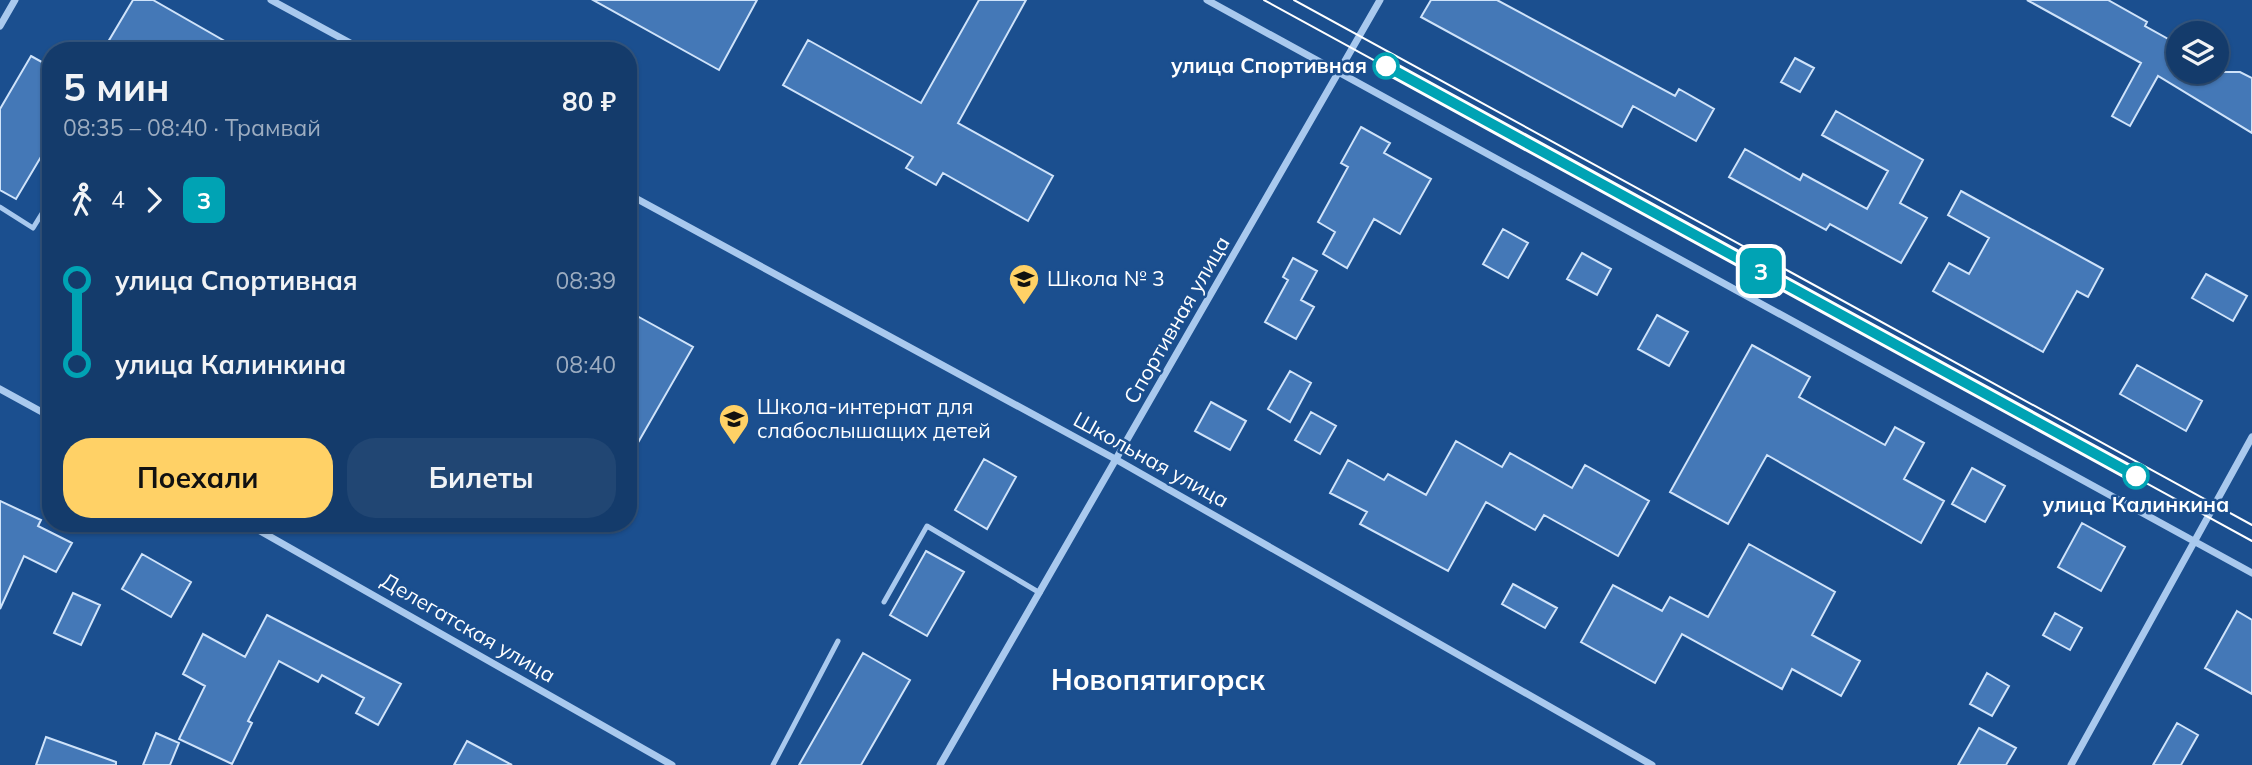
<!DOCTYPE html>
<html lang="ru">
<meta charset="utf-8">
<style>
:root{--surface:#143b6b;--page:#214673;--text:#f1f3f6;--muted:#9dadc1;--line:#33557e;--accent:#ffd166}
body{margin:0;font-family:Mulish,sans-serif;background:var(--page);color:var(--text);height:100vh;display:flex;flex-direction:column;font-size:26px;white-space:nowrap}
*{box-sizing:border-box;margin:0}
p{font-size:23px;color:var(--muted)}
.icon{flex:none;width:38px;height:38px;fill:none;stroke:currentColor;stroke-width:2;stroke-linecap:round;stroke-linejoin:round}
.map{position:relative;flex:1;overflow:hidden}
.drawer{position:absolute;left:42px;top:42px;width:595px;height:490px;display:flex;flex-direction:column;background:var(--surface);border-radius:28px;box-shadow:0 2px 5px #0004,0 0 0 2px var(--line)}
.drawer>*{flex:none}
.badge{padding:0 14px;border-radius:10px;font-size:24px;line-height:46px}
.controls{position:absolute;left:2166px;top:21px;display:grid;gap:14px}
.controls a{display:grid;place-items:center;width:63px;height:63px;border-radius:50%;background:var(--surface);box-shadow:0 2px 5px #0004,0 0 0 2px var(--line);font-size:35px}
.map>.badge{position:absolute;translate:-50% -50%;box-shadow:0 0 0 4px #fff}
.legs{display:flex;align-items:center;gap:10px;height:77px;padding:0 21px;font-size:23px}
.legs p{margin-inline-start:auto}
.summary{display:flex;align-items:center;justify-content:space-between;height:119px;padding:0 21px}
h1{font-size:38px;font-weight:700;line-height:52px}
.cta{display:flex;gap:14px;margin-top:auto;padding:14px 21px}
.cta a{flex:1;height:80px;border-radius:28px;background:var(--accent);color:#111;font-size:28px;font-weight:700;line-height:80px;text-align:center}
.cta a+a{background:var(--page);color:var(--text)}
ul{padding:0 21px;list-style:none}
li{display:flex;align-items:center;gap:24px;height:84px;font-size:26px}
li i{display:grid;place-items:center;width:10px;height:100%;margin:0 9px;background:currentColor}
li i::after{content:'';width:18px;height:18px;margin:-9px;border:5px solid;border-radius:50%;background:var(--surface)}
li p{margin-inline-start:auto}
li:first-child i{background:linear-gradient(#0000 50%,currentColor 0)}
li:last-child i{background:linear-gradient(currentColor 50%,#0000 0)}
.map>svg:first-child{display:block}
.building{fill:#4478b7;stroke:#cfe3fa;stroke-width:2}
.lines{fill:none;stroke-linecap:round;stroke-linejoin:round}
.lane{stroke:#a9c9ee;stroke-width:5}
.street{stroke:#a9c9ee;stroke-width:7}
.tram{stroke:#fff;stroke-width:2}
.line-1-casing{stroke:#fff;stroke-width:16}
.line-1{stroke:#00a3b4;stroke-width:10}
.stop-1-dot{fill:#fff;stroke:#00a3b4;stroke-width:3.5}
.labels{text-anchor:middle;stroke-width:5;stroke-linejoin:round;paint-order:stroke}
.stop-label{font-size:21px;font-weight:bold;fill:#fff;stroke:#1b4f8f;text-anchor:end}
.poi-label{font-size:21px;fill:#fff;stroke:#1b4f8f;text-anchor:start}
.street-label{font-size:21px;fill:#fff;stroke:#1b4f8f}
.district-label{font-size:28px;font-weight:bold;fill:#fff;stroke:#1b4f8f}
</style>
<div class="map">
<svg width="2252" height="765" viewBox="0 0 2252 765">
<rect width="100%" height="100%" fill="#1b4f8f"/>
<path class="building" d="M133,0H153L242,51H123L108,42Z
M593,0H757L719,70Z
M979,0H1026L958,123L1053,176L1028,221L943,173L936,185L906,168L913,157L783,85L808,40L921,103Z
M1431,0H1497L1675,96L1679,89L1714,109L1696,141L1633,106L1622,127L1421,17Z
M2027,0H2108L2147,22L2145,26L2179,45V72H2240L2252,78V133L2158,76L2130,126L2112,116L2141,63Z
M31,56L51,67V140L16,199L0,190V109Z
M1795,58L1814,68L1800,92L1781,82Z
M1836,111L1923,160L1900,203L1927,218L1901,263L1830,224L1826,230L1729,177L1745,149L1800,180L1803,174L1867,209L1888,171L1822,135Z
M1361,127L1390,143L1384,153L1431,179L1400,234L1374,219L1347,268L1323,254L1335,232L1318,222L1348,167L1341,163Z
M1961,191L2103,269L2088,297L2077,291L2043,352L1933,291L1949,263L1969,274L1989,238L1948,215Z
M1503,229L1528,243L1508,278L1483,264Z
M1582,253L1611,269L1597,295L1567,279Z
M1293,258L1317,271L1301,300L1314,307L1296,339L1265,322L1288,280L1283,277Z
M2206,274L2247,296L2233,321L2192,298Z
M628,311L693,347L628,460Z
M1657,315L1688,332L1669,366L1638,349Z
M1752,345L1810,377L1799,397L1885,445L1895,427L1924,443L1904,479L1944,501L1921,543L1767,455L1728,524L1670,492Z
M2137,365L2202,401L2186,431L2120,394Z
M1290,371L1311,383L1290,422L1268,409Z
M1211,402L1246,421L1230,450L1195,431Z
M1311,412L1336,426L1320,454L1295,440Z
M1456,441L1502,467L1510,453L1572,488L1585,465L1649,501L1618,556L1544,515L1535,530L1486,502L1448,571L1360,524L1367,512L1330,493L1348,460L1384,480L1388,474L1426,495Z
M984,459L1016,477L987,529L955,510Z
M1972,468L2005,486L1985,522L1952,504Z
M0,501L41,520L38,526L72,543L56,572L24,556L0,609Z
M2082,523L2125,547L2101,591L2058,567Z
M1749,544L1835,592L1812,635L1860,661L1841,696L1792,669L1782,689L1682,634L1655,683L1581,642L1613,585L1662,611L1670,597L1708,617Z
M926,551L964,572L927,636L890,615Z
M142,554L191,582L171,617L122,589Z
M1513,584L1557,608L1545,628L1502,604Z
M73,593L100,605L81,645L54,633Z
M2237,611L2252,620V694L2205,668Z
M2055,613L2082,628L2070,650L2043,635Z
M267,615L401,684L378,725L356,713L364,698L322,675L318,682L279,661L248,721L252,723L232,764L179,739L205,686L183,674L203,634L245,657Z
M863,653L910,680L861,765H799Z
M1987,673L2009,686L1992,716L1970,704Z
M2177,723L2198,735L2181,765H2153Z
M1979,728L2016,748L2006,765H1958Z
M156,733L179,743L170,765H143Z
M46,737L116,762V765H36Z
M467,741L512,765H454Z"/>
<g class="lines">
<path class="lane" d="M0,207L33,228L51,199
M884,602L927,526L1040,593
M773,765L838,641"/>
<path class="street" d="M271,0L365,51
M1207,0L2252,573
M0,26L15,0
M628,194L1117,460L1652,765
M0,389L51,417
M246,523L672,765
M940,765L1380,0
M2071,765L2252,437"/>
<path class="tram" d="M1264,0L2252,541
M1294,0L2252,525"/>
</g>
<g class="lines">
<g class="line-1-casing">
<path id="line-1" d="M1386,66L2136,476"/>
</g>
<use href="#line-1" class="line-1"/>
</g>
<defs>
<g id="school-pin" transform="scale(1.575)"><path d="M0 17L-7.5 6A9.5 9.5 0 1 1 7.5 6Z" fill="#ffd166" stroke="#1b4f8f"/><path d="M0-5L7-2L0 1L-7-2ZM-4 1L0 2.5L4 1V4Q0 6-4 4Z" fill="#111"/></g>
</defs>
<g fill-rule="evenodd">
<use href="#school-pin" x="1024" y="279"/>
<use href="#school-pin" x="734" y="419"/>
</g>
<g class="stop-1-dot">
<circle cx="1386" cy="66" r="12"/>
<circle cx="2136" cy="476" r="12"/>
</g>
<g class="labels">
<g class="stop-label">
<text x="1367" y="73">улица Спортивная</text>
<text x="2136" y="512" text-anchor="middle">улица Калинкина</text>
</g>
<g class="poi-label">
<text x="1047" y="286">Школа № 3</text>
<text x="757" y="414">Школа-интернат для<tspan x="757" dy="24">слабослышащих детей</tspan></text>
</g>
<g class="street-label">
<text transform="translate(1177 320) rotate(-60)" y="7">Спортивная улица</text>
<text transform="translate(1151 460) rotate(29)" y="7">Школьная улица</text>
<text transform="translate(468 628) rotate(30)" y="7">Делегатская улица</text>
</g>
<g class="district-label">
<text x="1158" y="690">Новопятигорск</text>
</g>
</g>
</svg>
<div class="controls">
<a><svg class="icon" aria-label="layers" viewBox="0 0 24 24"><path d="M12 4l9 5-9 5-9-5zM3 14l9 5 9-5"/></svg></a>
</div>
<b class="badge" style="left:1761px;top:271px;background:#00a3b4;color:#fff">3</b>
<section class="drawer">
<div class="summary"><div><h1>5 мин</h1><p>08:35 – 08:40 · Трамвай</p></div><b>80 ₽</b></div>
<div class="legs"><svg class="icon" aria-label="walk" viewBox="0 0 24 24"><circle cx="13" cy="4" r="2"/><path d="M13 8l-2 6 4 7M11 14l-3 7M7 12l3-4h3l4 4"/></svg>4<svg class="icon" aria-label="forward" viewBox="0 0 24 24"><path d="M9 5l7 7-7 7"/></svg><b class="badge" style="background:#00a3b4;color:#fff">3</b></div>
<ul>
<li><i style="color:#00a3b4"></i><b>улица Спортивная</b><p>08:39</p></li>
<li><i style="color:#00a3b4"></i><b>улица Калинкина</b><p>08:40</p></li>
</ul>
<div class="cta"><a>Поехали</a><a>Билеты</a></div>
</section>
</div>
